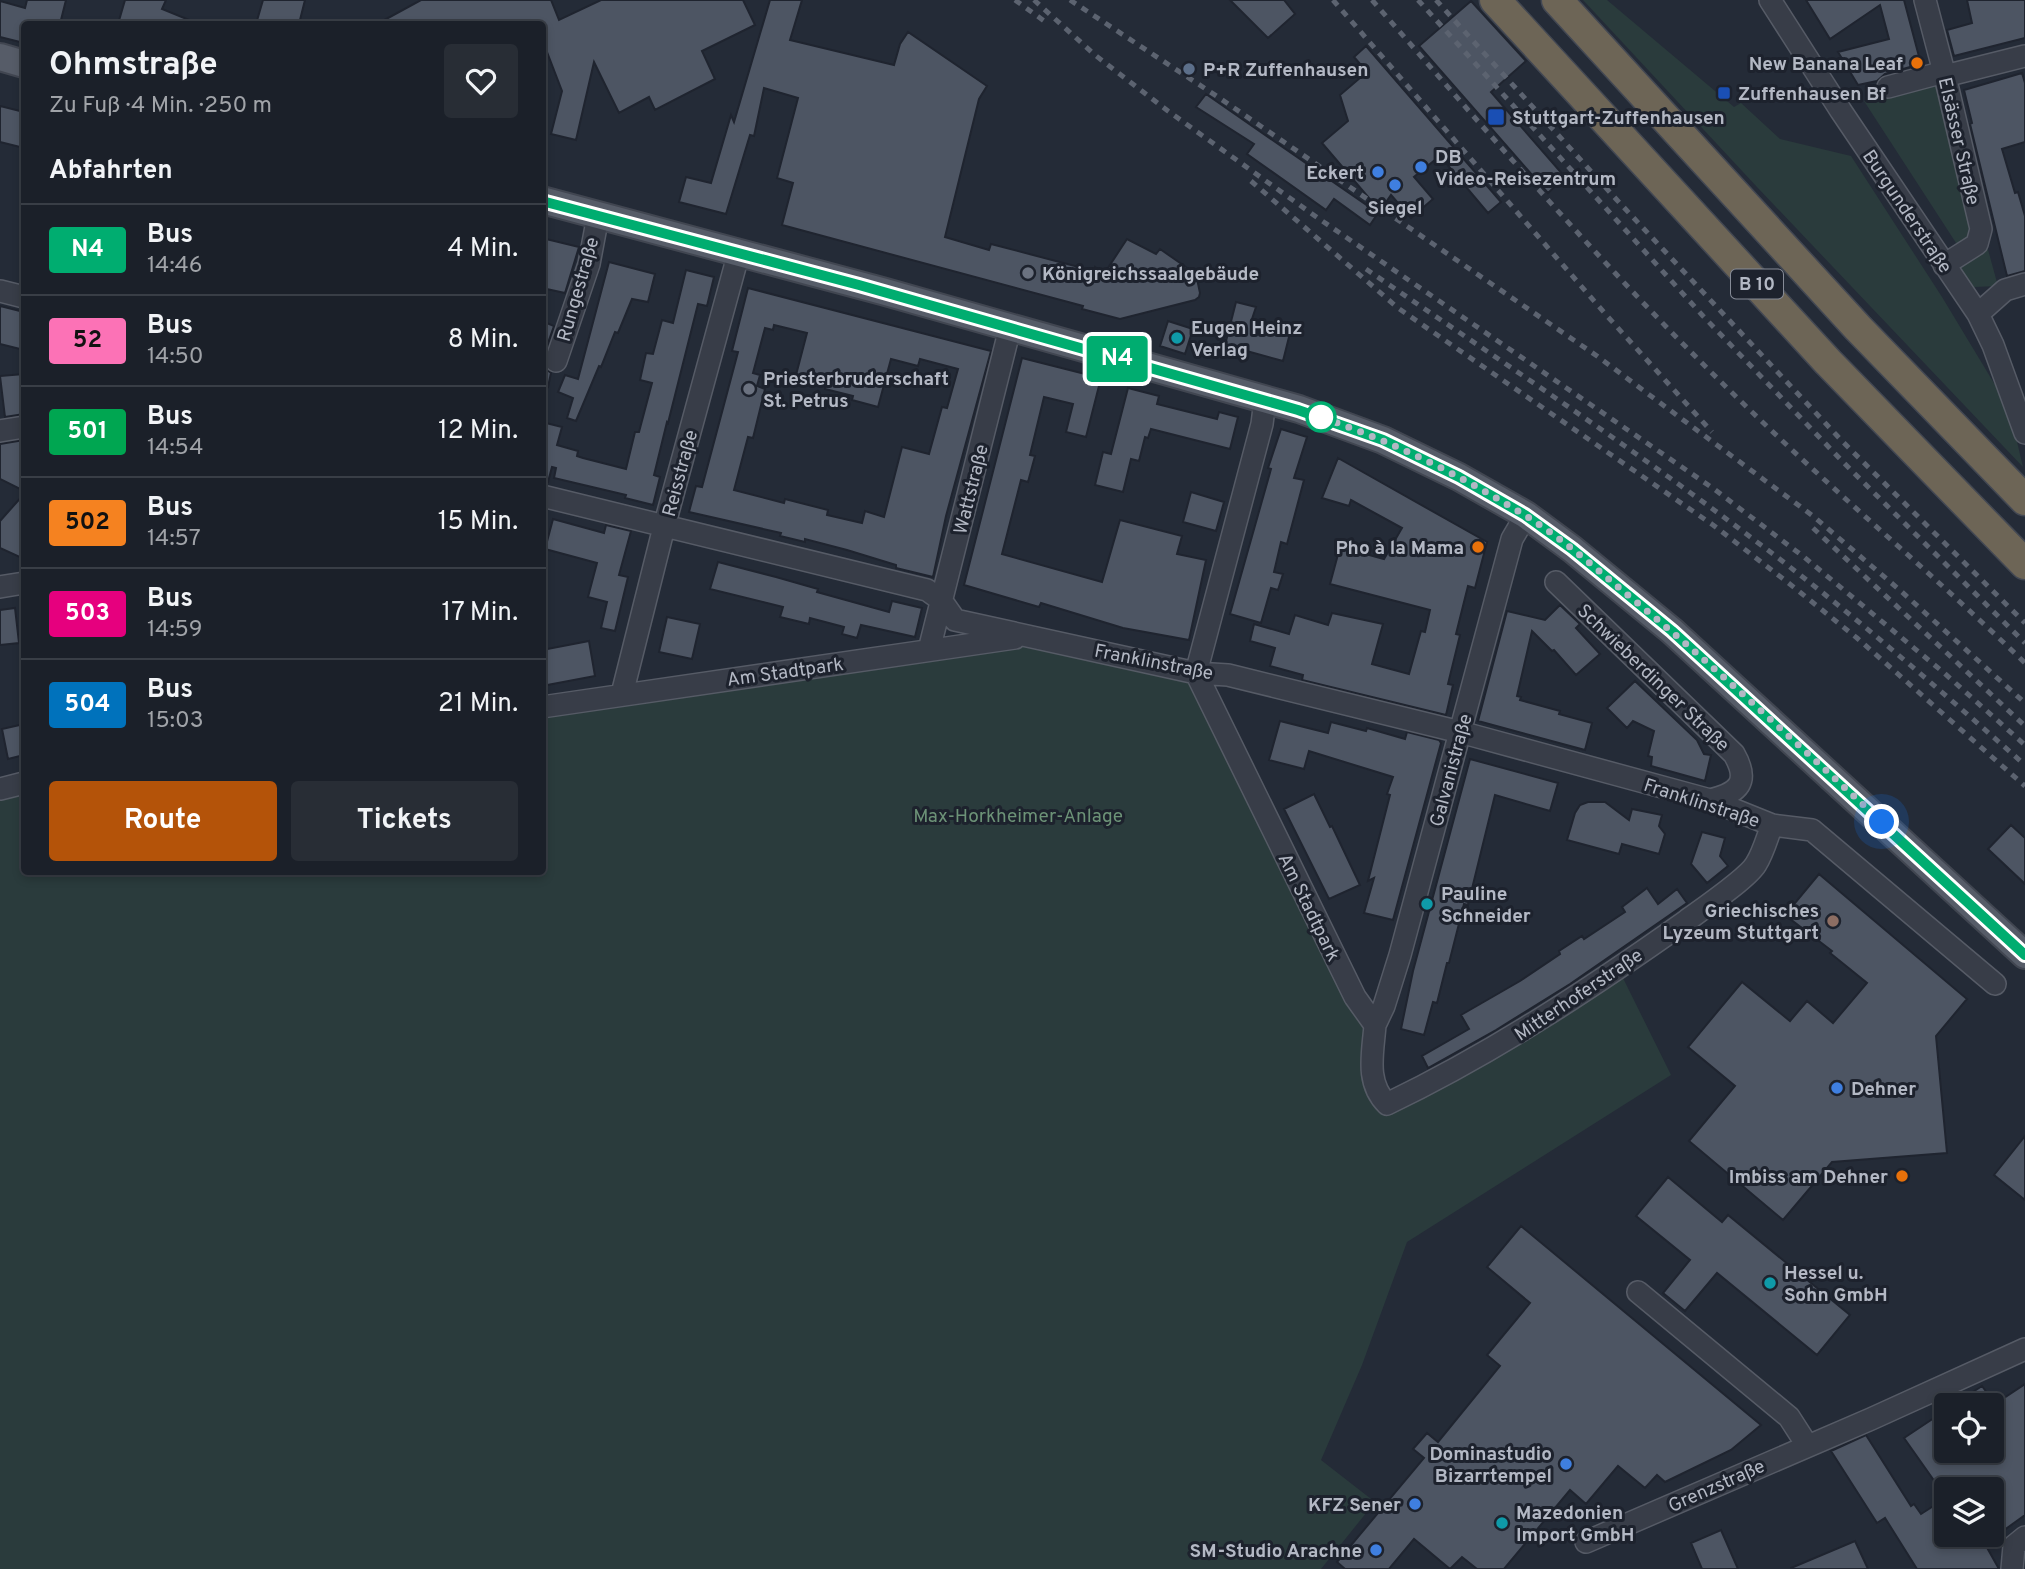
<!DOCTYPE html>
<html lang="de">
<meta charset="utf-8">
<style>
:root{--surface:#1b2029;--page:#282d35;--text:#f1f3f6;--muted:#a0a3a8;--line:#393e46;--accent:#b45309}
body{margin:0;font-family:Overpass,sans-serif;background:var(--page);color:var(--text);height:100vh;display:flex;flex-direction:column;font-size:26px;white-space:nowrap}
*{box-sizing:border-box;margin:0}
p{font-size:23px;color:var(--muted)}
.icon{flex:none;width:38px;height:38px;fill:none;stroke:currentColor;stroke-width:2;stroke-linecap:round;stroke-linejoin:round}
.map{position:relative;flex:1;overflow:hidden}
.details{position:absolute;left:21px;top:21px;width:525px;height:854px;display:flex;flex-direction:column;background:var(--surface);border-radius:7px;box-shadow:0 4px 10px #0003,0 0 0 2px var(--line)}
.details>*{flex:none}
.badge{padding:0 14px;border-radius:5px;font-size:24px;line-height:46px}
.fabs{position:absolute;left:1934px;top:1393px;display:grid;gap:14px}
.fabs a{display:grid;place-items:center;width:70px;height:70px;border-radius:7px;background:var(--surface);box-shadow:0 4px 10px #0003,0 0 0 2px var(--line);font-size:35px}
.you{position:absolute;width:35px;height:35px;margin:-18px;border:5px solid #fff;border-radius:50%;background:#1a73e8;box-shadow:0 0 0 10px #1a73e833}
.map>.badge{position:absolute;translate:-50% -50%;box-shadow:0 0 0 4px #fff}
h2{padding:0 28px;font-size:26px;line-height:63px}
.round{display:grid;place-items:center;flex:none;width:74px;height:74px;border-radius:7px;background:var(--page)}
.overview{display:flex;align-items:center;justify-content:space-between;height:119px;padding:0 28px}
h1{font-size:33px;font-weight:700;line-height:52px}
.cta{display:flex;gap:14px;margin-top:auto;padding:14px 28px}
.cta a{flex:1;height:80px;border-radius:7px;background:var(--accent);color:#fff;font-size:28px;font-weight:700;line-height:80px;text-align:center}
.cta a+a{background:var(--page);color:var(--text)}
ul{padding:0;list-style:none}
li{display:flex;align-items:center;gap:21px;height:91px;padding:0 28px;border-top:2px solid var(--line)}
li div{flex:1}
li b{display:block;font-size:26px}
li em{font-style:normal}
li .badge{min-width:77px;font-weight:700;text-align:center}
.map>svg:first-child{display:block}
.green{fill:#2a3b3c}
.building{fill:#4d5563;stroke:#1f242f;stroke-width:2;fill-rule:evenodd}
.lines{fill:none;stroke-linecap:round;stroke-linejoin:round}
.minor-casing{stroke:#565b66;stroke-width:24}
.major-casing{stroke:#414651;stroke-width:30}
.highway-casing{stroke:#434853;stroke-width:33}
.minor{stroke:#383d48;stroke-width:21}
.major{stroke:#565c68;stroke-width:26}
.highway{stroke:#6d6556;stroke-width:30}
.rail{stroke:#5c6370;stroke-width:5;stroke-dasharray:7 7;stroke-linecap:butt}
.line-casing{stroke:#fff;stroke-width:16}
.line{stroke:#00ad70;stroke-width:10}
.walk{stroke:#b3b8c4;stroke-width:7;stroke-dasharray:0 12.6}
.food-dot{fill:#e8710a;stroke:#1d222d;stroke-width:2.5}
.service-dot{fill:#5c6f8a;stroke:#1d222d;stroke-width:2.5}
.transit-dot{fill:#1a4fb4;stroke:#1d222d;stroke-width:2.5}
.shop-dot{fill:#3f7fe0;stroke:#1d222d;stroke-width:2.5}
.worship-dot{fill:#6b7280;stroke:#1d222d;stroke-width:2.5}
.culture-dot{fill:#0f9aa8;stroke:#1d222d;stroke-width:2.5}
.stop-dot{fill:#fff;stroke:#00ad70;stroke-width:3.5}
.education-dot{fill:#8d6e63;stroke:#1d222d;stroke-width:2.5}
.labels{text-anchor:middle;stroke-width:6;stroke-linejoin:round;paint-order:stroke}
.shield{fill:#1d222d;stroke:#868b97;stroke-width:2}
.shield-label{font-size:18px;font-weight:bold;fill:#b3b8c4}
.poi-label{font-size:19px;font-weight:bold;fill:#b3b8c4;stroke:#1d222d;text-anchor:start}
.street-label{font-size:19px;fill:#b3b8c4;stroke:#1d222d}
.park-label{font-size:19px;fill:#6c9277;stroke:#1d222d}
</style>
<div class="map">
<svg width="2025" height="1569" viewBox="0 0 2025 1569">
<rect width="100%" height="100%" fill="#242b37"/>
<path class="green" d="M1583,0H1607L1734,107L1741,103L1780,139L1851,156L1942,297L2009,408L2023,467L1757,187Z
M1937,79L1972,236L1958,246L1864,101Z
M1987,246L1998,286L1974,287L1957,268Z
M1033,643L1184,675L1205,707L1366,1034L1388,1111L1622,976L1671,1075L1407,1242L1362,1365L1321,1460L1375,1502L1321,1569H0V798L24,791V872H542L543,715L618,701L932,661Z"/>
<path class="building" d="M27,0H66L60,24H24V43L0,37V1L25,8Z
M125,0H166L162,9L199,24H118Z
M263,0H305L299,24H256Z
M421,0H551L559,20L601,0H743L755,25L702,51L715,79L655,110L649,97L619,113L594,62L576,140L551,134L562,91L542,39V24H377Z
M770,0H802L790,40L894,65L900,44L908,32L987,86L979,99L945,237L989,250L991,244L1094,271L1095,267L1104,274L1127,239L1156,254L1160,249L1196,274L1200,293L1199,297L1195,300L1120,319L1082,309L1083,306L782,225L793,183L777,178L798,98L764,88L754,136L750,135L726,214L679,202L686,177L711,183L731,115L734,122Z
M1230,0H1284L1295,14L1268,38Z
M1806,0H1904L1921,64L1885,74L1877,81L1858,85L1838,52L1889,39L1880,5L1830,39Z
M1967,0H2025V38L1954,56L1947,30L1972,23Z
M1471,1L1526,61L1491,92L1565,177L1548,193L1419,46Z
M1366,46L1501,202L1488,213L1440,156L1414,177L1433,199L1411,218L1391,195L1380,211L1322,143L1348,121L1340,95L1367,72L1354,57Z
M2022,73L2025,83V142L2002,149L2015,193L2018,192L2025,216V271L2007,276L1970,124L1972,123L1964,90Z
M1206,94L1378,213L1370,225L1334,199L1326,210L1247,154L1254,144L1196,107Z
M0,106L24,112V148L0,142Z
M542,238L579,247L565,293L542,288Z
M609,262L655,274L648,302L632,299L618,333L615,332L601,367L599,366L576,421L567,418L573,398L558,392L565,375L578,379Z
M686,270L714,277L707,306L698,304L668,423L667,422L654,475L660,477L653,505L625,498L626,495L554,478L556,468L552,467L548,482L542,481V422L562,427L557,445L578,451L577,456L583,458L626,469L635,432H639L652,383L640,380L646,353L653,354L662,320L673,323Z
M748,288L991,351L946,516L933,577L896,568V565L847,550L805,539V542L780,536L781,533L689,512L696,486L702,487L738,352L732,351ZM774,325L807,333L796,375L826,382L825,389L853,396L852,400L878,407L891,359L918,366L920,359L958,369L947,408L942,407L929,454L902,447L884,517L865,511L862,523L827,515L828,510L785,499L784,503L734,490L748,437L753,438L765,389L757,386L760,375L753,373L765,328L773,330Z
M1236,302L1256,307L1252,319L1291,329L1283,361L1225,345Z
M0,306L24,312V350L0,344Z
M542,321L554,326L543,357L546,369L551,373L548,387L542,386Z
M1168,321L1193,329L1185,354L1160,346Z
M1022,358L1101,378L1086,437L1066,432L1073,404L1044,397L1030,455L1035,456L1028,482L1021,480L1002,554L1102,582L1120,520L1182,536L1177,554L1206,560L1189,640L1123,628L1041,603L1039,607L964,585Z
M24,374V414L5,417L0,376Z
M1128,388L1159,396L1157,404L1217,419L1219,412L1238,417L1230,449L1151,429L1148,438L1145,437L1139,461L1131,459L1123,492L1095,485L1103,452L1111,454Z
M1281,429L1307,437L1294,478L1304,480L1287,544L1281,542L1274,572L1283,574L1278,590L1271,588L1261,623L1230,614L1271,469L1268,468Z
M24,440V491L0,479V444Z
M1338,458L1487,542L1475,588L1468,586L1456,634L1460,635L1448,684L1453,685L1446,715L1302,680L1303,675L1270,666L1275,648L1250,641L1254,624L1289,634L1295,615L1328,625L1332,613L1383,624L1372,664L1409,674L1421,631L1425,632L1430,610L1330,584L1340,547L1384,559L1402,528L1351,500L1349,506L1322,498Z
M1191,492L1224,502L1216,531L1183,522Z
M24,494V559L0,548V521Z
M553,519L604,533L606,525L631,531L619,575L628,577L615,631L601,628L607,602L588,597L597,563L545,549Z
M718,562L776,577L818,589L817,592L889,612L892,601L922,608L915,637L861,625L857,638L842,634L844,627L810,618L809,624L780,617L783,607L710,589Z
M1560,605L1580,624L1576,628L1600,654L1576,675L1554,650L1552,651L1532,631L1517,696L1521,697L1520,700L1560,711L1559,714L1592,723L1585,750L1478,721L1507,611L1545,620Z
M15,608L19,643L0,645V610Z
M667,617L700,624L692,659L659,652Z
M589,641L595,676L542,686V650Z
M1635,681L1697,740L1704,754L1711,755L1705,781L1651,766L1652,757L1648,756L1654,731L1633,721L1627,728L1607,708Z
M1280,721L1328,733L1331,722L1366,731L1367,728L1405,739L1407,732L1439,740L1441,743L1393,920L1364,913L1374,878L1368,881L1390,795L1387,794L1393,777L1309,751L1304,769L1269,760Z
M24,724V755L8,759L2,729Z
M1470,759L1558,783L1550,811L1495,795L1468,905L1464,904L1449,963H1447L1437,1003L1433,1002L1424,1035L1401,1029L1413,971Z
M1314,794L1330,827L1332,826L1360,885L1329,899L1284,809Z
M1588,802H1605L1629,820L1632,809L1662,815L1659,826L1665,834L1659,854L1622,844L1619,854L1567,840L1575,813L1580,805Z
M2011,825L2025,838V884L1988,849Z
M1702,832L1725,838L1720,856L1728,866L1707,883L1691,864Z
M1819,874L1967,999L1936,1036L1947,1153L1832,1162L1783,1220L1689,1141L1735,1086L1688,1047L1742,982L1790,1021L1807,1001L1833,1023L1867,983L1830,953L1832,951L1785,915Z
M1647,888L1658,904L1677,889L1687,903L1570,984L1496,1030L1428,1068L1422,1056L1469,1029L1461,1015L1520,981L1560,954L1559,951L1582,936L1584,939L1625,912L1622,907Z
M2025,1136V1200L1994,1175Z
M1668,1177L1722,1222L1728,1215L1850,1315L1817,1355L1717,1273L1685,1311L1663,1293L1690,1260L1636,1216Z
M1521,1226L1761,1425L1731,1450L1665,1482L1657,1475L1645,1488L1618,1466L1586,1504L1570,1490L1504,1569H1477L1462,1557L1450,1569L1414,1539L1389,1569H1345L1337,1562L1424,1458L1413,1449L1427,1433L1438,1442L1500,1366L1487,1355L1530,1303L1487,1267Z
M2025,1384V1515L1985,1544L1999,1569H1917L1885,1518L1877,1523L1831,1451L1866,1435L1911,1506L1914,1504L1921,1514L1946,1498V1535H1992V1489H1940L1904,1438L1946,1410V1451H1992L1993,1405H1953L1982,1386L1995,1404Z
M1721,1530L1738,1569H1702L1691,1543Z
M1855,1541L1868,1569H1791V1568Z"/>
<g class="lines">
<g class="minor-casing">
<path id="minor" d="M1770,0L1841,111L1978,314L1993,345L2025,433
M1925,0L1945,76L1981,229L1977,244L1944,265
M1945,76L2025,56
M1888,87L1944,72
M0,291L24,297
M1978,314L2005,290L2025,284
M556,361L589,264L598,216
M1265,400L1262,424L1196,673L1355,997L1375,1025C1373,1053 1365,1082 1387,1104C1493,1053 1590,989 1686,921C1701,910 1748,878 1756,864C1763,853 1767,838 1772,825
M0,431L24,427
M542,496L927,590L941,600L955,620L1196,673L1228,675L1460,732L1710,800L1772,825L1812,830L1995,984
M1556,582L1734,754C1750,782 1739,793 1710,800
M0,587L24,583
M929,650L1010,328
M622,694L664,527L739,252
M542,707L1015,638
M0,789L24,783
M1375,1025L1384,1006L1400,955L1512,539L1526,515
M1638,1292L1789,1417L1807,1445
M1586,1542L1871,1419L2025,1349
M2012,1569L2014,1546L2025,1537"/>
</g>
<g class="major-casing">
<path id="major" d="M0,57L24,64
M542,200L882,291L1299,409L1383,440L1459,477L1526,515L1572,549L1672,631L2025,955"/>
</g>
<g class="highway-casing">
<path id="highway" d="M1495,0L1828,362L2025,564
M1557,0L1858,328L2025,500"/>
</g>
<use href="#minor" class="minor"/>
<use href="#major" class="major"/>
<use href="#highway" class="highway"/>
<path class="rail" d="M1015,0L1047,23
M1034,0L1095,55L1168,111L1315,216L1714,489L1804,557L1943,672L2025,745
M1070,0L1221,99L1597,356L1725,451L1813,516L1902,592L2025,703
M1333,0L1608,317L1712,432
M1372,0C1495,141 1617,283 1752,412C1841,498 1936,577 2025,663
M1418,0L1703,316L1844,463L2025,643
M1436,0L1616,199L1842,441L2025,623
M1251,181L1398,308L1713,525L1786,581L1857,638L2025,786
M1366,269C1499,360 1633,448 1761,545C1853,614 1939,689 2025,765
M1813,528L2025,726"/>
</g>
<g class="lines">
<g class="line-casing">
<path id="line" d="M542,201L859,285L1298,410L1383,440L1459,477L1525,515L1572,549L1672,631L2025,955"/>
</g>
<use href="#line" class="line"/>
<path class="walk" d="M1321,417L1317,416C1390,440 1458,474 1523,514C1559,536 1592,565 1624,592C1714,665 1797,744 1882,822"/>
</g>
<g class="food-dot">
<circle cx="1917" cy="63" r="7"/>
<circle cx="1478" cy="547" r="7"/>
<circle cx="1902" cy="1176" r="7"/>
</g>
<circle class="service-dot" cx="1189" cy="69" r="7"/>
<g class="transit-dot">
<rect x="1717" y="86" width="14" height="14" rx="3.5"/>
<rect x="1487" y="108" width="18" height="18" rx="3.5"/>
</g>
<g class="shop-dot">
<circle cx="1421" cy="167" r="7"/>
<circle cx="1378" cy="172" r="7"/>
<circle cx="1395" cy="185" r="7"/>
<circle cx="1837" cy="1088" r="7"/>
<circle cx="1566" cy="1464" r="7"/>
<circle cx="1415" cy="1504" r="7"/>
<circle cx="1376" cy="1550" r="7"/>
</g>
<g class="worship-dot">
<circle cx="1028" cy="273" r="7"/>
<circle cx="749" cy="389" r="7"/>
</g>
<g class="culture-dot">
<circle cx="1177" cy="338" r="7"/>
<circle cx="1427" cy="904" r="7"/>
<circle cx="1770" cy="1283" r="7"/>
<circle cx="1502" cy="1523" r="7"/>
</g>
<circle class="stop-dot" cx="1321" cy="417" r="14"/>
<circle class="education-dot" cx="1833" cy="921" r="7"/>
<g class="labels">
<rect class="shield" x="1731" y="269.5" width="52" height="29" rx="5"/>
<g class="shield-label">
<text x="1757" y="290">B 10</text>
</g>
<g class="poi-label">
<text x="1903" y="70" text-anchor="end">New Banana Leaf</text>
<text x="1203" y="76">P+R Zuffenhausen</text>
<text x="1738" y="100">Zuffenhausen Bf</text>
<text x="1512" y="124">Stuttgart-Zuffenhausen</text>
<text x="1435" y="163">DB<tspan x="1435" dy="22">Video-Reisezentrum</tspan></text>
<text x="1364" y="179" text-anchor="end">Eckert</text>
<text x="1395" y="214" text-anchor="middle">Siegel</text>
<text x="1042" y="280">Königreichssaalgebäude</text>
<text x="1191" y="334">Eugen Heinz<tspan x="1191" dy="22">Verlag</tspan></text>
<text x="763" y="385">Priesterbruderschaft<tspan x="763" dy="22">St. Petrus</tspan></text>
<text x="1464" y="554" text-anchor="end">Pho à la Mama</text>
<text x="1441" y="900">Pauline<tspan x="1441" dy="22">Schneider</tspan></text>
<text x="1819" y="917" text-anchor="end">Griechisches<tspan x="1819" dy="22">Lyzeum Stuttgart</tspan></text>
<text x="1851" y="1095">Dehner</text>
<text x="1888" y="1183" text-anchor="end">Imbiss am Dehner</text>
<text x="1784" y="1279">Hessel u.<tspan x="1784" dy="22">Sohn GmbH</tspan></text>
<text x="1552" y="1460" text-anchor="end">Dominastudio<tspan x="1552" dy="22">Bizarrtempel</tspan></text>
<text x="1401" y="1511" text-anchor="end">KFZ Sener</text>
<text x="1516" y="1519">Mazedonien<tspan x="1516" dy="22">Import GmbH</tspan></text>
<text x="1362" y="1557" text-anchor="end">SM-Studio Arachne</text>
</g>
<g class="street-label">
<text transform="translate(1960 141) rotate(77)" y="7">Elsässer Straße</text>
<text transform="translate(1908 211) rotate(56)" y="7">Burgunderstraße</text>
<text transform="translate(577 289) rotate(-74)" y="7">Rungestraße</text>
<text transform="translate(679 473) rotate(-75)" y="7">Reisstraße</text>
<text transform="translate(970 489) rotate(-76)" y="7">Wattstraße</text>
<text transform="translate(1154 661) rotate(11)" y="7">Franklinstraße</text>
<text transform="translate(785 671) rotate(-8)" y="7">Am Stadtpark</text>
<text transform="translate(1654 677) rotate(44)" y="7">Schwieberdinger Straße</text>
<text transform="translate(1450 770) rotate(-75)" y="7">Galvanistraße</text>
<text transform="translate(1702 802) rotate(18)" y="7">Franklinstraße</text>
<text transform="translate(1310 907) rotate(64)" y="7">Am Stadtpark</text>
<text transform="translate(1578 994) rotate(-34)" y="7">Mitterhoferstraße</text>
<text transform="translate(1716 1485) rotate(-24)" y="7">Grenzstraße</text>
</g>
<g class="park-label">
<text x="1018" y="822">Max-Horkheimer-Anlage</text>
</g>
</g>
</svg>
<div class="fabs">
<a><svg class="icon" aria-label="locate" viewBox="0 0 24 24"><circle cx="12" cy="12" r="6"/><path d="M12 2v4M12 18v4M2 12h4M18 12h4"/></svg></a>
<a><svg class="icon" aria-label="layers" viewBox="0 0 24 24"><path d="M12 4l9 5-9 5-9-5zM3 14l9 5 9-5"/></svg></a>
</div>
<div class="you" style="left:1882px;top:822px"></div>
<b class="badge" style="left:1117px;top:359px;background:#00ad70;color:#fff">N4</b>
<section class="details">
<div class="overview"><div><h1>Ohmstraße</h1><p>Zu Fuß · 4 Min. · 250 m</p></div><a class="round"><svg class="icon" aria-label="heart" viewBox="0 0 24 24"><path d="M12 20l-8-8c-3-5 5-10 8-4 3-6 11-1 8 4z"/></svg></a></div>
<h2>Abfahrten</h2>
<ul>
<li><span class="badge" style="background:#00ad70;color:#fff">N4</span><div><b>Bus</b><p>14:46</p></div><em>4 Min.</em></li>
<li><span class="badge" style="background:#fc72b6;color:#111">52</span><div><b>Bus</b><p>14:50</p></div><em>8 Min.</em></li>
<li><span class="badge" style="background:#00a651;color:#fff">501</span><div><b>Bus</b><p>14:54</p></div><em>12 Min.</em></li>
<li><span class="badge" style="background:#f58220;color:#111">502</span><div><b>Bus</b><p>14:57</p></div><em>15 Min.</em></li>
<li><span class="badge" style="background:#e6007e;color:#fff">503</span><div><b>Bus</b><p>14:59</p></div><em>17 Min.</em></li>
<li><span class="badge" style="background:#0072bc;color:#fff">504</span><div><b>Bus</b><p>15:03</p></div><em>21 Min.</em></li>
</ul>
<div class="cta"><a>Route</a><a>Tickets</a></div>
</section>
</div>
